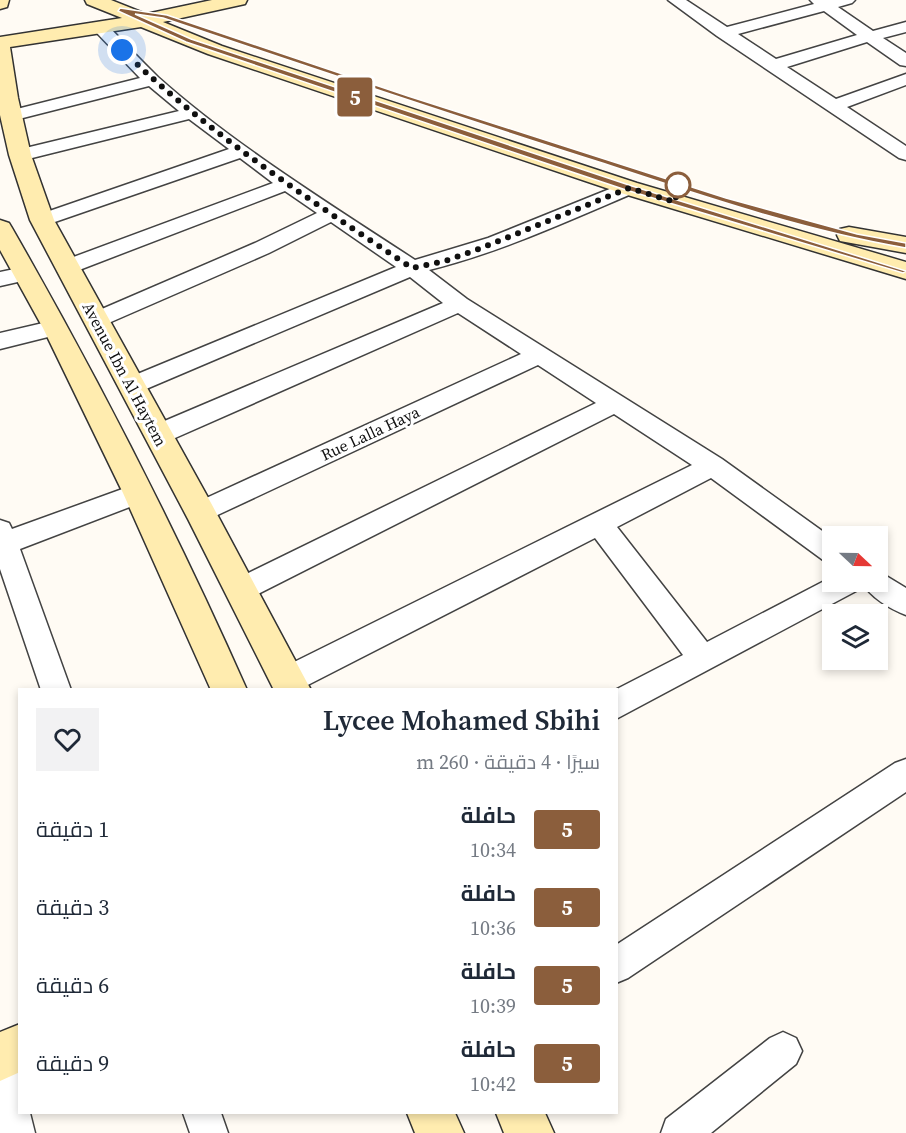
<!DOCTYPE html>
<html lang="ar">
<meta charset="utf-8">
<style>
:root{--surface:#fff;--page:#f2f2f3;--text:#1f2937;--muted:#747a83}
body{margin:0;font-family:"Source Serif 4",Cairo,serif;background:var(--page);color:var(--text);direction:rtl;height:100vh;display:flex;flex-direction:column;font-size:22px;white-space:nowrap}
*{box-sizing:border-box;margin:0}
p{font-size:20px;color:var(--muted)}
.icon{flex:none;width:33px;height:33px;fill:none;stroke:currentColor;stroke-width:2;stroke-linecap:round;stroke-linejoin:round}
.map{position:relative;flex:1;overflow:hidden;direction:ltr}
.side{position:absolute;left:18px;top:688px;width:600px;height:426px;display:flex;flex-direction:column;background:var(--surface);border-radius:0px;box-shadow:0 3px 9px #0003;direction:rtl}
.side>*{flex:none}
.badge{padding:0 12px;border-radius:4px;font-size:21px;line-height:39px}
.needle{width:39px;rotate:112deg}
.buttons{position:absolute;left:822px;top:526px;display:grid;gap:12px}
.buttons a{display:grid;place-items:center;width:66px;height:66px;border-radius:0px;background:var(--surface);box-shadow:0 3px 9px #0003;font-size:30px}
.you{position:absolute;width:30px;height:30px;margin:-15px;border:4px solid #fff;border-radius:50%;background:#1a73e8;box-shadow:0 0 0 9px #1a73e833}
.map>.badge{position:absolute;translate:-50% -50%;box-shadow:0 0 0 3px #fff}
.round{display:grid;place-items:center;flex:none;width:63px;height:63px;border-radius:0px;background:var(--page)}
.summary{display:flex;align-items:center;justify-content:space-between;height:102px;padding:0 18px}
h1{font-size:28px;font-weight:600;line-height:45px}
ul{padding:0;list-style:none}
li{display:flex;align-items:center;gap:18px;height:78px;padding:0 18px}
li div{flex:1}
li b{display:block;font-size:22px}
li em{font-style:normal}
li .badge{min-width:66px;font-weight:700;text-align:center}
.map>svg:first-child{display:block}
.lines{fill:none;stroke-linecap:round;stroke-linejoin:round}
.street-casing{stroke:#434343;stroke-width:3}
.secondary-casing{stroke:#323232;stroke-width:3}
.street{fill:#fff;fill-rule:evenodd}
.secondary{fill:#ffecaf;fill-rule:evenodd}
.line{fill:#8b5e3c;stroke:#fff;stroke-width:1.5}
.walk{stroke:#101010;stroke-width:6;stroke-dasharray:0 10.8}
.stop-dot{fill:#fff;stroke:#8b5e3c;stroke-width:3}
.labels{text-anchor:middle;stroke-width:6;stroke-linejoin:round;paint-order:stroke}
.street-label{font-size:16px;fill:#101010;stroke:#fff}
</style>
<div class="map">
<svg width="906" height="1133" viewBox="0 0 906 1133">
<rect width="100%" height="100%" fill="#fffbf4"/>
<g class="lines">
<g class="street-casing">
<path id="street" d="M668,0H686L727,27L814,4L810,0H855L852,3L838,7L873,31L906,22V32L883,38L906,53V66L900,65L867,42L787,67L836,99L906,74V85L847,107L906,146V160L899,158L717,36ZM824,11L857,35L776,59L738,34Z
M101,23L107,25C124,42 140,60 158,77C234,145 330,204 415,260L488,238L622,184H636L639,188L636,192C568,221 501,252 429,270L467,299L722,459L832,538V563L823,560L711,478L617,527L707,642L832,577V582H862L858,590L616,719L615,690L683,655L595,538L298,690H278L273,680L278,670L692,465L614,414L250,598L240,602L230,598L226,590L230,582L596,403L538,365L209,519L200,523L191,519L187,512L191,505L521,354L458,313L166,442L157,444L148,442L145,435L148,428L443,303L410,277L139,392L131,395L123,392L119,386L123,380L396,267L331,222L269,253L104,325L96,328L88,325L85,320L88,315L255,243L317,213L285,191L74,272L67,274L60,272L57,267L60,262L273,183L240,158L49,224L42,226L35,224L32,220L35,216L229,149L189,119L20,161L13,159L11,155L13,151L179,111L149,86L11,121L5,120L2,116L5,112L140,78L95,31L93,28L95,25Z
M24,267L31,269L34,274L31,279L0,286V272Z
M56,320L64,323L67,328L64,333L0,349V333Z
M139,483L148,486L152,493L148,500L20,549L71,690H41L0,569V520L9,523L12,529Z
M878,571L906,588V615C890,609 870,597 862,582H878Z
M906,759V792L628,978L616,983V945L895,763Z
M783,1032L796,1038L802,1051L796,1064L711,1133H661L666,1119L770,1038Z
M0,1049L13,1055L20,1071V1113H30L35,1133H0Z
M183,1113H221L228,1133H190Z"/>
</g>
<g class="secondary-casing">
<path id="secondary" d="M0,0H9L7,7L0,9Z
M85,0H111L146,14L212,0H247L245,4L163,22L222,46L637,183L906,262V279L621,193L208,54L141,27L10,47L18,98L31,155L54,220L211,503L311,690H274L188,519L30,220L9,155L0,115V37L122,18L87,4Z
M0,220L9,223L12,228C98,378 177,532 247,690H211L123,493L43,328L0,250Z
M849,227L906,237V253L840,241L837,235L840,229Z
M20,1024V1072L0,1081V1032Z
M407,1113H455L464,1133H415Z
M496,1113H545L554,1133H504Z"/>
</g>
<use href="#street" class="street"/>
<use href="#secondary" class="secondary"/>
</g>
<path class="line" d="M120,8L167,15L408,96L726,198L857,234L906,243V248C801,230 700,195 599,162C454,116 308,67 163,18L135,14L191,39L632,186L906,271L903,273L626,190L539,161L186,42L118,11Z"/>
<g class="lines">
<path class="walk" d="M122,50C209,134 311,201 412,268L445,261L479,249L629,188L675,202L678,185"/>
</g>
<circle class="stop-dot" cx="678" cy="185" r="12"/>
<g class="labels">
<g class="street-label">
<text transform="translate(125 374) rotate(62)" y="6">Avenue Ibn Al Haytem</text>
<text transform="translate(370 433) rotate(-25)" y="6">Rue Lalla Haya</text>
</g>
</g>
</svg>
<div class="buttons">
<a><svg class="needle" viewBox="-14 -14 28 28"><path d="M0-13l5 13h-10z" fill="#e53935"/><path d="M0 13l5-13h-10z" fill="#747a83"/></svg></a>
<a><svg class="icon" aria-label="layers" viewBox="0 0 24 24"><path d="M12 4l9 5-9 5-9-5zM3 14l9 5 9-5"/></svg></a>
</div>
<div class="you" style="left:122px;top:50px"></div>
<b class="badge" style="left:355px;top:97px;background:#8b5e3c;color:#fff">5</b>
<section class="side">
<div class="summary"><div><h1>Lycee Mohamed Sbihi</h1><p>سيرًا · 4 دقيقة · 260 m</p></div><a class="round"><svg class="icon" aria-label="heart" viewBox="0 0 24 24"><path d="M12 20l-8-8c-3-5 5-10 8-4 3-6 11-1 8 4z"/></svg></a></div>
<ul>
<li><span class="badge" style="background:#8b5e3c;color:#fff">5</span><div><b>حافلة</b><p>10:34</p></div><em>1 دقيقة</em></li>
<li><span class="badge" style="background:#8b5e3c;color:#fff">5</span><div><b>حافلة</b><p>10:36</p></div><em>3 دقيقة</em></li>
<li><span class="badge" style="background:#8b5e3c;color:#fff">5</span><div><b>حافلة</b><p>10:39</p></div><em>6 دقيقة</em></li>
<li><span class="badge" style="background:#8b5e3c;color:#fff">5</span><div><b>حافلة</b><p>10:42</p></div><em>9 دقيقة</em></li>
</ul>
</section>
</div>
